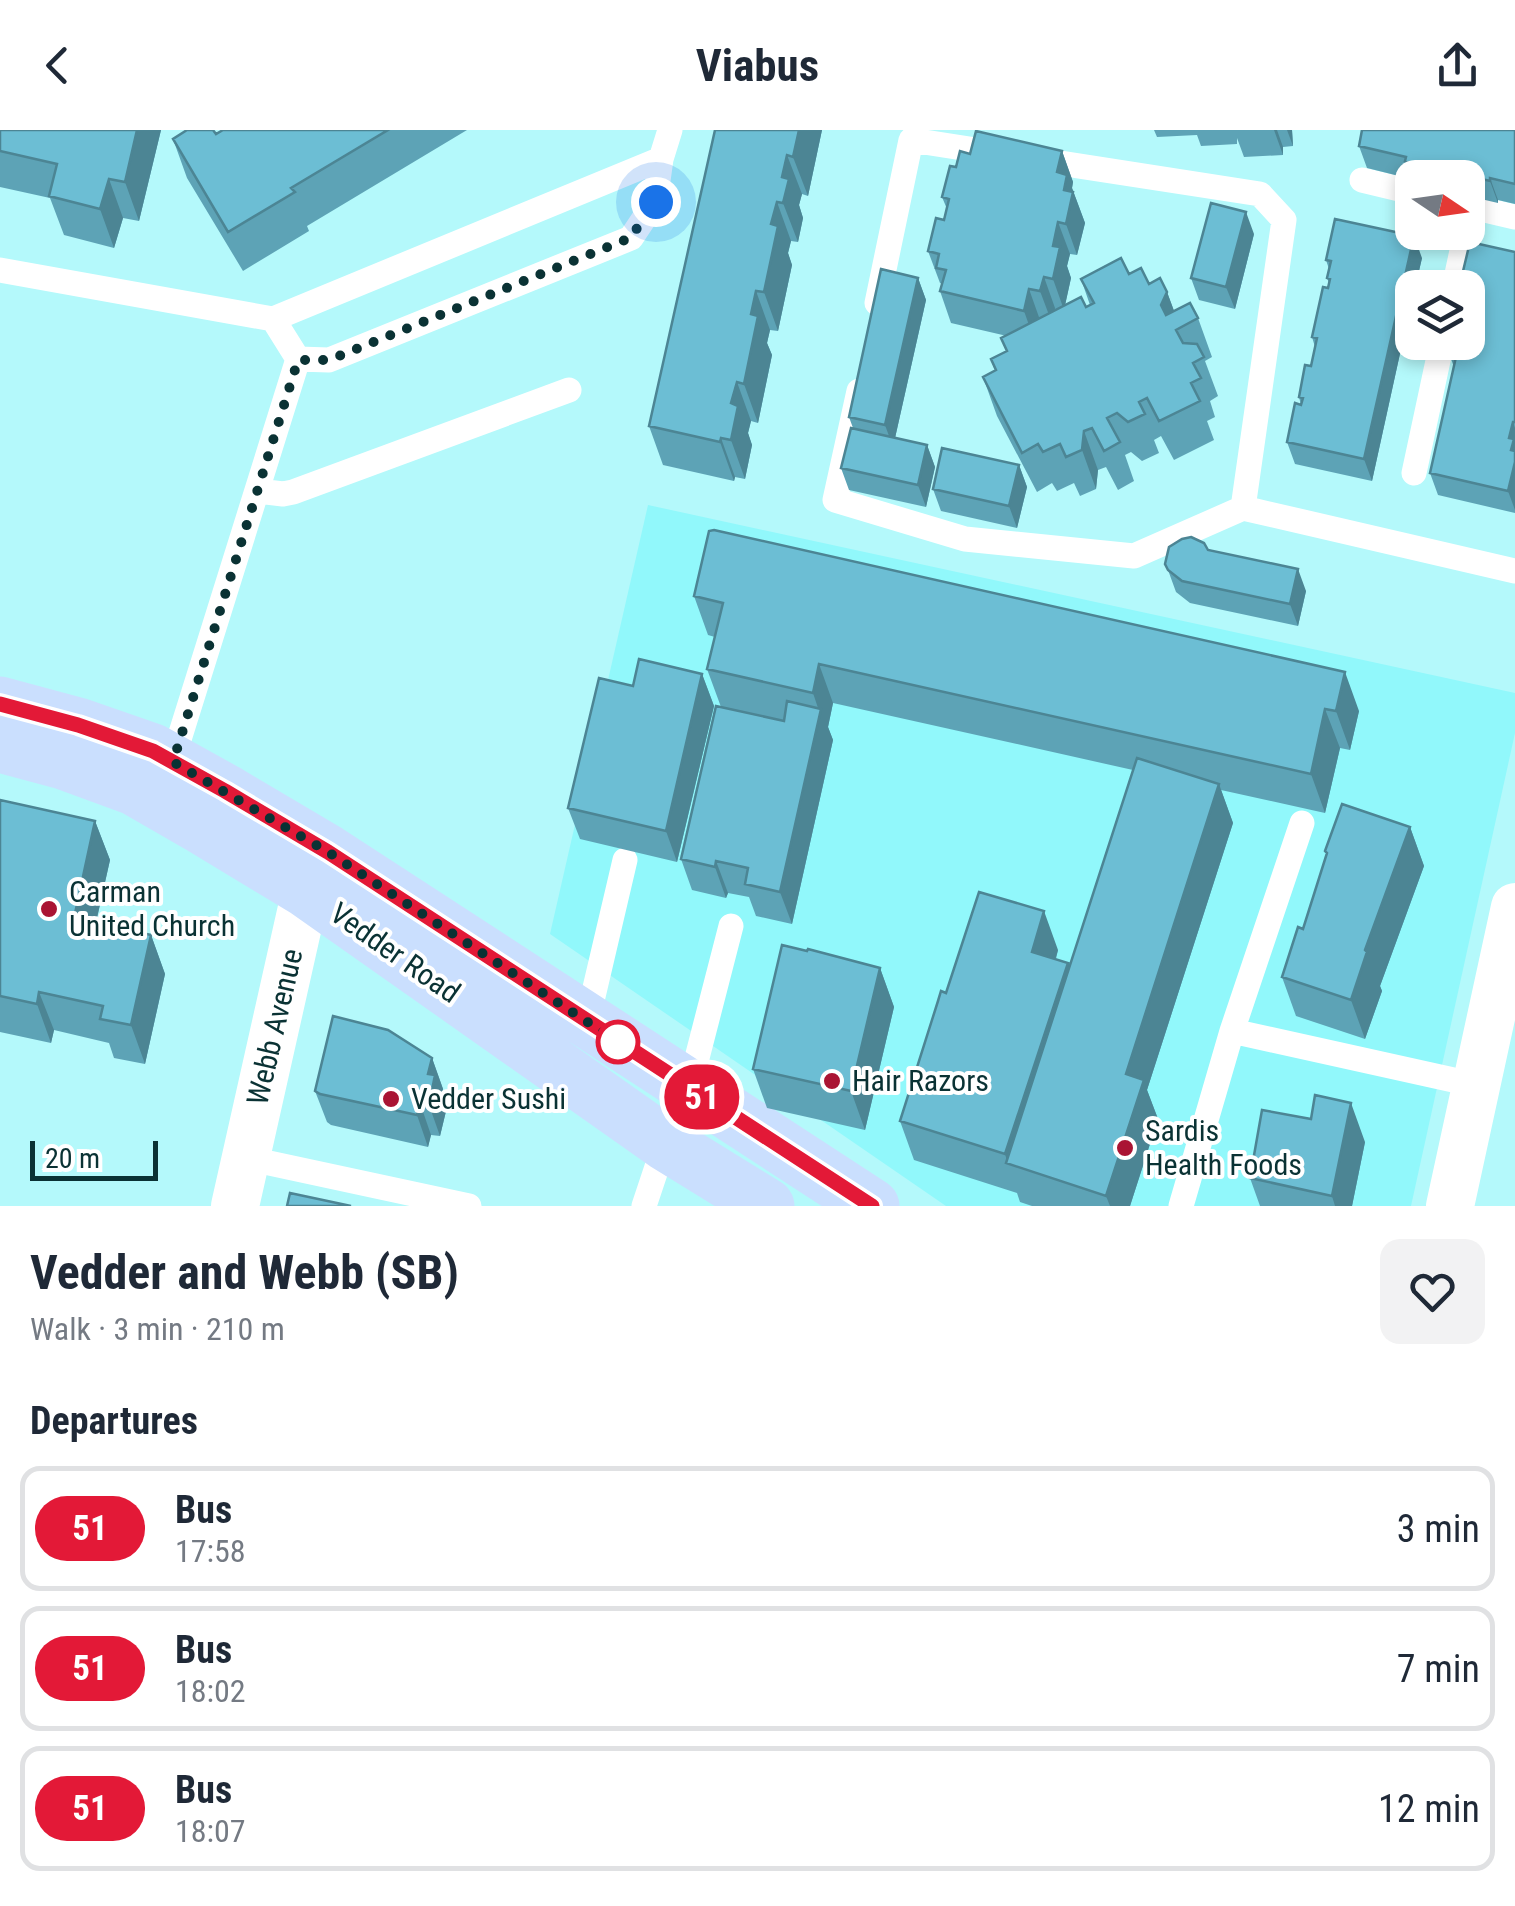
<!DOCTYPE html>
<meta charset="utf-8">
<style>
:root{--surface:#fff;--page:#f2f2f3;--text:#1f2937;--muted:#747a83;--line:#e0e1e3}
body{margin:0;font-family:"Roboto Condensed",sans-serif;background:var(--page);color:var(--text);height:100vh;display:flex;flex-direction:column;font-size:38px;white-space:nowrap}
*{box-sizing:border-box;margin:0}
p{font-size:32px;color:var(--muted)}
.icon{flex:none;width:55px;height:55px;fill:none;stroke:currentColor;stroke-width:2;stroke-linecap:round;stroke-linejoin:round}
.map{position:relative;height:1076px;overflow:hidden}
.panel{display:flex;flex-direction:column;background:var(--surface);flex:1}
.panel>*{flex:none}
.badge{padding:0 20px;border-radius:32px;font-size:35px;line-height:65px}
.needle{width:65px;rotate:103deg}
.controls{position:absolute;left:1395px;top:30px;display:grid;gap:20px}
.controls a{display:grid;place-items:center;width:90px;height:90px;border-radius:20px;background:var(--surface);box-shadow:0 5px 15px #0003;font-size:50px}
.scale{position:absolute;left:30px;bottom:25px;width:128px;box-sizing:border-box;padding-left:10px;border:5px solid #0a3234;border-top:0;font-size:28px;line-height:35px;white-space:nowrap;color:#0a3234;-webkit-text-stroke:8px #fff;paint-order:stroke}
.you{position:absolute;width:50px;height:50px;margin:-25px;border:8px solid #fff;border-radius:50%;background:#1a73e8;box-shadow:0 0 0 15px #1a73e833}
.map>.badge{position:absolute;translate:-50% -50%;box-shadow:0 0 0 5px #fff}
h2{padding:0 30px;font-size:38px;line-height:90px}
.round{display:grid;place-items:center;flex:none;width:105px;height:105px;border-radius:20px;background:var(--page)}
.summary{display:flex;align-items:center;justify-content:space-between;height:170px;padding:0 30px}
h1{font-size:48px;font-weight:700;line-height:75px}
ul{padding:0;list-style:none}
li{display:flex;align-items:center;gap:30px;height:125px;margin:0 20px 15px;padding:0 10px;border:5px solid var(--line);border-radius:20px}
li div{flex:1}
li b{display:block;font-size:38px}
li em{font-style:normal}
li .badge{min-width:110px;font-weight:700;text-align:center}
header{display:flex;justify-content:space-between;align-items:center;height:130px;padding:0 30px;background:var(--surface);font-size:45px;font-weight:700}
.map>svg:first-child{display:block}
.built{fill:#91f8fb}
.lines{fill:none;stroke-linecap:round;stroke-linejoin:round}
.service{stroke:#fff;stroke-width:25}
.minor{stroke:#fff;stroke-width:48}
.secondary{stroke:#cadffe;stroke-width:55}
.wall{fill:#5da3b6}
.shaded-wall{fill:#4c8594}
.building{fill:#6cbed4;stroke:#4c8594;stroke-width:2.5}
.line-casing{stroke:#fff;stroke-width:22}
.line{stroke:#e31937;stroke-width:15}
.walk{stroke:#0a3234;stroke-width:10;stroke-dasharray:0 18}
.poi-dot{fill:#aa1433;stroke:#fff;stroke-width:4}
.stop-dot{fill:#fff;stroke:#e31937;stroke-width:5}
.labels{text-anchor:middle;stroke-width:8;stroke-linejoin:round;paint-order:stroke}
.poi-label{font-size:30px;fill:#0a3234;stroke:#fff;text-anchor:start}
.street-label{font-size:30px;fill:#0a3234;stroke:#fff}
</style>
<header><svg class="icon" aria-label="back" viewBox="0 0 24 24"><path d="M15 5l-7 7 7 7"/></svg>Viabus<svg class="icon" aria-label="share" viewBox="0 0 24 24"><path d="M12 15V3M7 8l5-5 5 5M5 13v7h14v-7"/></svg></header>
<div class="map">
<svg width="1515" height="1076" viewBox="0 0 1515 1076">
<rect width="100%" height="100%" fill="#b4f9fb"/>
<path class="built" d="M648,375L1515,563V603L1411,1076H946L550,804Z"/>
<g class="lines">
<path class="service" d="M1362,50L1412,62
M1468,76L1515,87
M0,140L273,189L661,29L670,0
M1454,158L1466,102
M877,173L911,10L1260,64L1284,90L1243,378
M273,189L298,229L329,230L631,108L655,72L661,29
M859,261L835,370L965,409L1134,426L1243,378L1515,441
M1414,343L1442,212
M258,361L283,364L293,362L569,260
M171,635L298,229
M1302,693L1232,901L1476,955
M587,892L625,730
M246,1028L469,1076
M644,1076L665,1013L689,959L731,796
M1181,1076L1232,901"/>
<path class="minor" d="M235,1076L306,760L324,730
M1450,1076L1515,777"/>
<path class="secondary" d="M0,574L78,595L153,621L225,661L328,722L872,1076
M0,615L63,632L134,658L200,696L306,760L665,1013L767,1076"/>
</g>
<path class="wall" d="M0,0H161L139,91L123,88L114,118L64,105L50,68L0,57Z
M223,0H467L307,96L309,101L243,141L187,48L173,9L216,4Z
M715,0H822L808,66L802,64L799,75L803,88L798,112L791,111L788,123L792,135L778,201L770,200L767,213L772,225L758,293L751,291L748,303L752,315L745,349L735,347L734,351L663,335L649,296Z
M1154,0H1292L1293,16L1283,17V25L1244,27L1237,8V14L1201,16L1197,5L1157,7Z
M1515,0V74L1498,70V73L1468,66V48H1412V52L1411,49L1367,38L1359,16Z
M1062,21L1073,52L1072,58L1085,93L1077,125L1070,124L1067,136L1071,148L1065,175L1086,177L1090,175L1081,149L1129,144L1167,162L1174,181L1198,188L1212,227L1205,231L1218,266L1210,271L1215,287L1207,291L1214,310L1174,330L1161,306L1154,310L1159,323L1142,331L1131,322L1125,325L1134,351L1118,360L1106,337L1098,340L1096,359L1080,366L1074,353L1057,361L1052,353L1037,362L997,286L983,247L995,241L991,229L1006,221L1001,208L1007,206L951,193L940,161L942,154L940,153L928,121L944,90L947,79L942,67L956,37L970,24Z
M1254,104L1235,179L1199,170L1191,148Z
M1515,122V383L1438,365L1430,343L1454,237L1446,215Z
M1422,128L1415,158H1412V169L1372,351L1295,334L1287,312L1301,275L1299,267L1311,236L1315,217L1312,207L1329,153L1327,148L1329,139L1326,130Z
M918,148L926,170L895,308L927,315L935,337L926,377L849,360L841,338L853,298L849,287Z
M1019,335L1027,357L1017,398L941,381L933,359Z
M1208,420L1306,461L1298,496L1190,473L1176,462L1168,440Z
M694,466L1359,581L1350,620L1340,618L1325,683L1221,660L1233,693L1147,960L1158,989L1130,1076H1032L1020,1072L1017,1063L914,1030L900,991L946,863L1058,820L1056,829L1068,833L1070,837L1133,640L833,573L828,597L833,610L792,794L756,786L749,767L728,763L726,768L692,760L681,729L721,577L707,539L715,507L708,505Z
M702,544L714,576L677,732L580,709L568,678L633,556Z
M0,670L95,691L110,730L96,793L151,805L165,844L145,934L114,928L109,913L54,900L51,913L0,902Z
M1410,697L1424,736L1380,856L1382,861L1365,909L1296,886L1282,847L1303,799L1327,726L1325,721Z
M880,838L894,877L865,1000L767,978L753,939Z
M432,928L443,959L442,964L447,977L440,1006L431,1005L428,1017L331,995L327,992L315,961Z
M1365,1012L1352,1076H1260L1250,1048Z"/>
<path class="shaded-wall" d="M137,0H161L139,91L125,52Z
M799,0H822L808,66L793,27Z
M1274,0H1277L1283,17V25Z
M1287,0H1292L1293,16Z
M1062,21L1073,52L1072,58L1085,93L1077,125L1066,94L1057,42Z
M787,25L802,64L799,75L803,88L798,112L783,73L782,47Z
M1490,48L1498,70V73L1490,51Z
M109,49L123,88L114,118L100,79Z
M777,72L791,111L788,123L792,135L778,201L764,162L771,94Z
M1246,82L1254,104L1235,179L1226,157Z
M1058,92L1070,124L1067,136L1071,148L1064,180L1053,149V116Z
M1414,106L1422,128L1415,158H1412V169L1372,351L1364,329Z
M1044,147L1055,178L1052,193L1040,161Z
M918,148L926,170L893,317L885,295Z
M1029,159L1040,190L1035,212L1024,181Z
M756,161L770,200L767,213L772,225L758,293L744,254L751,184Z
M1167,162L1180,197L1176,200L1178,207L1161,175Z
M737,252L751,291L748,303L752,315L745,349L731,310V273Z
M1513,292L1515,298V330L1509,308Z
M1084,301L1098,340L1096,359L1082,320Z
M721,308L735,347L734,351L720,312Z
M927,315L935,337L926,377L918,355Z
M1515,332V380L1508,361Z
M1019,335L1027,357L1017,398L1009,376Z
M1298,439L1306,461L1298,496L1290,474Z
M819,534L833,573L828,597L833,610L792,794L780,762L820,584L813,563Z
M1345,542L1359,581L1350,620L1336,581Z
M702,544L714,576L677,732L666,701Z
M1325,579L1340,618L1325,683L1311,644Z
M1219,654L1233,693L1147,960L1158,989L1130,1076H1110L1106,1066L1126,944Z
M95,691L110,730L88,827L74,788Z
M1410,697L1424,736L1380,856L1382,861L1365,909L1351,870L1365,820Z
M716,731L728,763L726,768L715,737Z
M1044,781L1058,820L1046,861L1032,822Z
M151,805L165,844L145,934L131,895Z
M1068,833L1082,872L1008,1034L1005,1024Z
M880,838L894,877L865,1000L851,961Z
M39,862L54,900L51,913L37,874Z
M432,928L443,959L442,964L447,977L440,1006L429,975L428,944Z
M420,973L431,1005L428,1017L417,985Z
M1351,973L1365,1012L1352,1076H1335L1332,1066Z"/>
<path class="building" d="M0,0H137L125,52L109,49L100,79L49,66L57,34L0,21Z
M187,0H213L216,4L223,0H388L291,58L295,62L228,102L173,9Z
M715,0H799L793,27L787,25L782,47L789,49L783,73L777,72L771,94L778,96L764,162L756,161L751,184L758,186L744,254L737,252L731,273L738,276L731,310L721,308L720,312L649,296Z
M1362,0H1515V54L1490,48V51L1405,31L1406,27L1359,16Z
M976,1L1062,21L1057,42L1067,45L1064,60L1073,62L1066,94L1058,92L1053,116L1060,117L1053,149L1044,147L1040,161L1029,159L1024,181L940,161L946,140L936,138L939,124L928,121L936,88L944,90L949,69L942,67L950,36L956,37L960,21L970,24Z
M1211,73L1246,82L1226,157L1191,148Z
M1335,89L1414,106L1364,329L1287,312L1295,273L1301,275L1303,268L1299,267L1305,235L1311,236L1317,208L1312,207L1323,157L1328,158L1330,149L1327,148L1331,131L1326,130Z
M1470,112L1515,122V292H1513L1509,308L1514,309L1511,320L1515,321V332L1508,361L1430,343L1458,218L1446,215L1447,212H1468V158H1459Z
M1121,128L1129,144L1141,138L1149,154L1160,148L1167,162L1161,175L1166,185L1190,173L1198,188L1176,200L1183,213L1197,214L1204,227L1193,233L1201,248L1191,253L1200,271L1159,291L1147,268L1139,272L1145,284L1128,292L1117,283L1107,288L1120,312L1104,321L1092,298L1084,301L1082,320L1066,327L1060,314L1043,322L1038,314L1022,323L983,247L996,240L991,229L1007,221L1001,208L1081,167L1086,177L1094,173L1081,149Z
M881,139L918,148L885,295L849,287Z
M851,298L927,315L918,355L841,338Z
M942,318L1019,335L1009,376L933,359Z
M714,400L1345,542L1336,581L1325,579L1311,644L819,534L813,563L707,539L723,473L694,466L709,401Z
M1191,407L1204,413L1208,420L1298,439L1290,474L1182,451L1168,440L1165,434L1169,417L1182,409Z
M639,529L702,544L666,701L568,678L599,548L633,556Z
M787,571L821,579L780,762L745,754L748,738L716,731L715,737L681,729L716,576L784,591Z
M1137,628L1219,654L1126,944L1144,950L1106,1066L1006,1033Z
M0,670L95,691L74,788L151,805L131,895L100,889L103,876L39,862L37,874L0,866Z
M1342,674L1410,697L1365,820L1367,822L1351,870L1282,847L1298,797L1303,799L1327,723L1325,721Z
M979,762L1044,781L1032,822L1068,833L1005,1024L900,991L938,871L941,861L946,863Z
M782,815L807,821L808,819L880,838L851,961L753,939Z
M333,886L388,900L432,928L428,944L435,945L429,975L420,973L417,985L320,964L315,961Z
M1315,965L1351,973L1332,1066L1250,1048L1262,980L1311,989Z
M290,1063L351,1076H287Z"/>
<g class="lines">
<g class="line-casing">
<path id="line" d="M0,574L78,595L153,621L225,661L328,722L872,1076"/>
</g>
<use href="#line" class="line"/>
<path class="walk" d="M618,912L328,722L173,632L298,230H329L630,108L656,72"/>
</g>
<g class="poi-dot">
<circle cx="49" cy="779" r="10"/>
<circle cx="832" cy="951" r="10"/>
<circle cx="391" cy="969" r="10"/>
<circle cx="1125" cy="1018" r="10"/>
</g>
<circle class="stop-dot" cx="618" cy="912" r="20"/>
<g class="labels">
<g class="poi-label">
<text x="69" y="772">Carman<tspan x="69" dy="34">United Church</tspan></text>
<text x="852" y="961">Hair Razors</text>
<text x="411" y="979">Vedder Sushi</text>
<text x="1145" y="1011">Sardis<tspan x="1145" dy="34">Health Foods</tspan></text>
</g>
<g class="street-label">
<text transform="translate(395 823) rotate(35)" y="10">Vedder Road</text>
<text transform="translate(275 897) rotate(-77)" y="10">Webb Avenue</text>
</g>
</g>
</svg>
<div class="controls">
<a><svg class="needle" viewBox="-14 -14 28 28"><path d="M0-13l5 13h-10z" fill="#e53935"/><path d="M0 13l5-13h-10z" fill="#747a83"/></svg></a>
<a><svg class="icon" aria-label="layers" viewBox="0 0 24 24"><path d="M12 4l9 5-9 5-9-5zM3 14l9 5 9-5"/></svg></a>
</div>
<div class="scale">20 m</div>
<div class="you" style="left:656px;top:72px"></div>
<b class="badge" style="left:702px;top:967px;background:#e31937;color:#fff">51</b>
</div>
<section class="panel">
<div class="summary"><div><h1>Vedder and Webb (SB)</h1><p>Walk · 3 min · 210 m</p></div><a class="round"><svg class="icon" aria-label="heart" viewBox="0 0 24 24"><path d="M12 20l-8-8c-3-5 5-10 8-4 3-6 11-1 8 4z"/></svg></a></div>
<h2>Departures</h2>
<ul>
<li><span class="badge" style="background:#e31937;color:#fff">51</span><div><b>Bus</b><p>17:58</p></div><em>3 min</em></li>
<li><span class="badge" style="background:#e31937;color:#fff">51</span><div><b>Bus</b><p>18:02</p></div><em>7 min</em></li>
<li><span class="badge" style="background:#e31937;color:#fff">51</span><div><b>Bus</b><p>18:07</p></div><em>12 min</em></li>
</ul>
</section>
